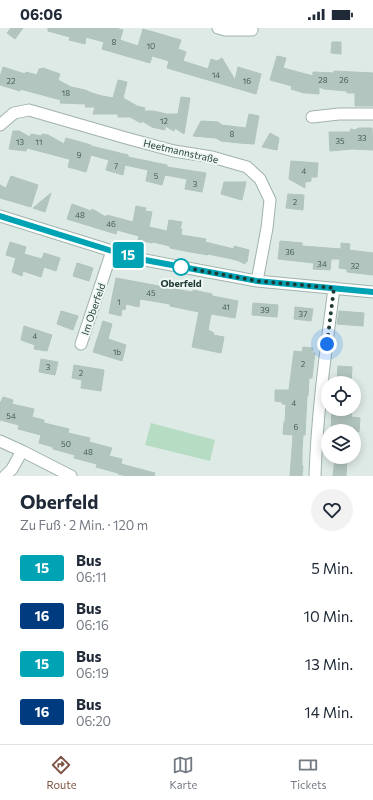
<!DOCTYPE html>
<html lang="de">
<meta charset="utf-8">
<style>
:root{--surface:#fff;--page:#f2f2f3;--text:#1f2937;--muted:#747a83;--line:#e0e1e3;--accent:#7f5443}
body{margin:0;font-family:Commissioner,sans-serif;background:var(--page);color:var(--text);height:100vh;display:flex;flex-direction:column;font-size:15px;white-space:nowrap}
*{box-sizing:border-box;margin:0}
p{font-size:13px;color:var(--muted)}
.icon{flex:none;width:22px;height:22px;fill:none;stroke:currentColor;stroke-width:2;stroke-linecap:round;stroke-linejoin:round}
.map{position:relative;height:448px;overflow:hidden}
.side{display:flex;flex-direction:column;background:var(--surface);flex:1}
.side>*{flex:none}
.badge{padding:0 8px;border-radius:3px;font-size:14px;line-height:26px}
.fabs{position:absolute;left:321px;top:348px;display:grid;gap:8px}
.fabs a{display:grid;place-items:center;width:40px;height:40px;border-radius:50%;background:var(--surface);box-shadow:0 2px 10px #0003;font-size:20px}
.you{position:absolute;width:20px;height:20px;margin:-10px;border:3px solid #fff;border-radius:50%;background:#1a73e8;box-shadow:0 0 0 6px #1a73e833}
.map>.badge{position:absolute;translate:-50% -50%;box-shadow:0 0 0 2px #fff}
.round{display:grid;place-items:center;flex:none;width:42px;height:42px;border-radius:21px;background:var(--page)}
.head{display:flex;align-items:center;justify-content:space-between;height:68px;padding:0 20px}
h1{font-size:19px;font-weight:700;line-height:30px}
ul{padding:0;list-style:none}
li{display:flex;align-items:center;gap:12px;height:48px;padding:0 20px}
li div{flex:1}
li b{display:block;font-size:15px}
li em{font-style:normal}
li .badge{min-width:44px;font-weight:700;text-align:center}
.status{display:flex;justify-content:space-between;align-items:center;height:28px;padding:0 20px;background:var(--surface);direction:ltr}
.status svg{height:11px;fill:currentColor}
.tabs{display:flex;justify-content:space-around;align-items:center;height:56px;border-top:1px solid var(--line);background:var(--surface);font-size:11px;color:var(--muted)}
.tabs a{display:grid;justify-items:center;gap:2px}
.tabs .active{color:var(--accent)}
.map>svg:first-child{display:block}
.green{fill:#b6dcc4}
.building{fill:#b3c5bf;stroke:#b1c4be}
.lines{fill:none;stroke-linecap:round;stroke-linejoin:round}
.minor-casing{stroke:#a1b2ad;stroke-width:13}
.minor{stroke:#fff;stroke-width:11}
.line-casing{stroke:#fff;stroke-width:9}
.line{stroke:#00a3b4;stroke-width:6}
.walk{stroke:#1f3a35;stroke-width:4;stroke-dasharray:0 7.2}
.stop-dot{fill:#fff;stroke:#00a3b4;stroke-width:2}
.labels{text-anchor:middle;stroke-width:4;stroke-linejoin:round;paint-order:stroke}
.number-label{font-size:8px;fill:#445d58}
.street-label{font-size:10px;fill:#1f3a35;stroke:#eef7f3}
.stop-label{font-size:10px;font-weight:bold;fill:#1f3a35;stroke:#eef7f3}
</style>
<div class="status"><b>06:06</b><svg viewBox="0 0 49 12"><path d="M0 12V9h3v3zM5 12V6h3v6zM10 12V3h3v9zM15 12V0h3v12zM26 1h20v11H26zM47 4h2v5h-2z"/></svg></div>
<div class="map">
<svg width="373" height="448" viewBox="0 0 373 448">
<rect width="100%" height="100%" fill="#deeae6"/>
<path class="green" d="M151,395L215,412L210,433L145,417Z"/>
<path class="building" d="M11,0H23L15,11L7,5Z
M48,0H115L123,2L120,12L138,18L143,1L181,12L178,21L186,24L183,33L208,41L211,31L217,33L222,30L235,52L238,39L261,46L256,66L167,40L169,33L152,28L150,35L102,21L104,14L86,9L85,16L69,12L70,9L48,3Z
M332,14H341V26L331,25Z
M277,28L286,30L283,40L313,48V44L334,45V43L373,45V78H355V65H347V63L324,61L319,59V66L308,65H304L291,61L292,58L270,52Z
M3,39L25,46L26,44L37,47L39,41L43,40L60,46L58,52L71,59L85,62L92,65L102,68L113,70L118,52L127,54L123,70L137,78L145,80L144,83H153L167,86H178L181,69L190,70L184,106L175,100L174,103L165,98V102L152,99L142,93L141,95L130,89H118V86H93L95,79H85L86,76L60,75L61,72L20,61V63L0,57V49Z
M249,86L259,88L254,116L239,115L221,113L216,110L193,108L201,93L218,94L222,97L246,100Z
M359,100H372L373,122L352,121L330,123L329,104H351L350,101L355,102Z
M13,103H19L30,109L31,106L42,108V106L48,107L64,116L66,110L91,117V118L128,127V129L167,137V139L206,145L202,164L185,161L187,151L165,147L162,157L146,153L148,142L125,137L123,147L106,142L109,132L91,127L86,144L68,139L70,131H69L27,120L26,123L9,121Z
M270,105L279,110L277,122L262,119Z
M291,133L318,135L317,149H311V153L305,154V160L289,151Z
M11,148L38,157L31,179L0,170V157L6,160Z
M224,154H246L242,172L221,166Z
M51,165L45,184L33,180Z
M288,166L304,167L303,182L286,180Z
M72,176L91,183L92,181L106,189L107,187L133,194L136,178L146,180L145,183L152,184L149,199L167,203L169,192L182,194L180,201H182L181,207L206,211L205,214L234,221V218L249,222L247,234H245V236L239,233L232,231L208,226V227L185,223L170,220V218L153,214L152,215L138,212L139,208L117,202L116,206L67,191Z
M280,213L302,215V218L341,221V215L350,216L349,222L373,225V247L347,244V241L339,240L340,231H331L330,242L313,241L314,235L278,231Z
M10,214L26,219L24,226L42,231L44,225L60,230L56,243L44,239L41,249L23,243L22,248L12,244L16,230L6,227Z
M77,235L93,240L89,253L73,248Z
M116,250L186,263L193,264V262L212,266V268L238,273L235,290L211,286L208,302L214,305L213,307L224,309L221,325L192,319L199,284L170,278V276L140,271L139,279L126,276L125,282L122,281L121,288L109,285Z
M253,275L278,277L277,289L252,287Z
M295,279L313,281L311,293L294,291Z
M61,283L78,288L73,302L57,296Z
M339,283L364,285L363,298L337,296Z
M103,293L112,296L108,311L126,317L122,333L93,324Z
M24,298L52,307L47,323L34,321L35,317L21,312Z
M303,319L313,320L312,325H315L314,332L312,350H309L308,368H307L305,407H303L302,422V438H303L302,448H290L293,407L283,406L284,394H285L286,376H282V374L275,373V362H289L294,323L302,324Z
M41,331L58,334L55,347L39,344Z
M74,337L104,342L101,363L81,360L82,352L72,350Z
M338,338L352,339L351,355H337Z
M3,369L13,372L12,376L34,381L32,389L44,392V395L69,401L68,405L90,410L89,414L112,420L109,428L122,431L121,436L155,445L154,448H126L118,446V445L96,439L97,436L74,430L75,427L53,421V419L39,415L41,407L18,401L19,397L0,392V374H1Z
M332,381H352L351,389L360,390L359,404L341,402L340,403H331Z
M335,429H347L346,448H333Z"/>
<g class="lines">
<g class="minor-casing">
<path id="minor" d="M218,0L225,2H252
M312,89L339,86H373
M0,97L14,85L29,82L126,110L174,123L212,129L247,139L260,151L270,172L267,200L257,253
M0,188L112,223L145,232L257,253L373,264
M81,316L112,223
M0,413L22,423L71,448
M5,448L12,441L22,423
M315,448C317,385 326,322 334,260"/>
</g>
<use href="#minor" class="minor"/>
</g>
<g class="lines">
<g class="line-casing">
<path id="line" d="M0,188L112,223L145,232L257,253L373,264"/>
</g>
<use href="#line" class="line"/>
<path class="walk" d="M181,239L257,253L334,260L327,316"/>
</g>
<circle class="stop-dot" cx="181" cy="239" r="8"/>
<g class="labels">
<g class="number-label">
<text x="114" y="17">8</text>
<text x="151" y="21">10</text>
<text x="216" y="50">14</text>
<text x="323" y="55">28</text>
<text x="344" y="55">26</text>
<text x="11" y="56">22</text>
<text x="247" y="56">16</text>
<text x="66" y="68">18</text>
<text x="164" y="96">12</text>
<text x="232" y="109">8</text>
<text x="362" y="113">33</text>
<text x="340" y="116">35</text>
<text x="20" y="117">13</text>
<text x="39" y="117">11</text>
<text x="79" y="130">9</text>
<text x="116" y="141">7</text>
<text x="304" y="146">4</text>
<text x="156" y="151">5</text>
<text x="195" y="159">3</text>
<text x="295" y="177">2</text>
<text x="80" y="190">48</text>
<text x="111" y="199">46</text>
<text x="290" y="227">36</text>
<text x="322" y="239">34</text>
<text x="355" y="241">32</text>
<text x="151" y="268">45</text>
<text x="119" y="277">1</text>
<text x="226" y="282">41</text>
<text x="265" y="285">39</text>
<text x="303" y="289">37</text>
<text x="35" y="311">4</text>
<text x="117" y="327">1b</text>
<text x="303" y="339">2</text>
<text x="48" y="342">3</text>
<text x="81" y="348">2</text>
<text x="294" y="378">4</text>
<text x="11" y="391">54</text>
<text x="296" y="402">6</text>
<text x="66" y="419">50</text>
<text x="88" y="427">48</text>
</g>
<g class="street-label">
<text transform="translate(181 123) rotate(13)" y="4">Heetmannstraße</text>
<text transform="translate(93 281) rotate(-71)" y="4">Im Oberfeld</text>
</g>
<g class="stop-label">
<text x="181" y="259">Oberfeld</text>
</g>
</g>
</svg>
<div class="fabs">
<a><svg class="icon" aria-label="locate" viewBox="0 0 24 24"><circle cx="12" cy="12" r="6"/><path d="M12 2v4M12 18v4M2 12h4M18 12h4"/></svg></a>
<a><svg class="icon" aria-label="layers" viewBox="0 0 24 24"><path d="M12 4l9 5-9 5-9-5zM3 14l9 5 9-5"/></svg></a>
</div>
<div class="you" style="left:327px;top:316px"></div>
<b class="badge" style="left:128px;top:227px;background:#00a3b4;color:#fff">15</b>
</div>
<section class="side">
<div class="head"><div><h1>Oberfeld</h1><p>Zu Fuß · 2 Min. · 120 m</p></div><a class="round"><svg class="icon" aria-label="heart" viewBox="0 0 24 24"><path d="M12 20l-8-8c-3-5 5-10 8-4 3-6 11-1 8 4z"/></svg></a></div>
<ul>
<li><span class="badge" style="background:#00a3b4;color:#fff">15</span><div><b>Bus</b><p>06:11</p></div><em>5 Min.</em></li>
<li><span class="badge" style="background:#003b80;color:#fff">16</span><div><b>Bus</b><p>06:16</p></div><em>10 Min.</em></li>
<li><span class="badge" style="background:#00a3b4;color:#fff">15</span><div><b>Bus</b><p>06:19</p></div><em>13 Min.</em></li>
<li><span class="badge" style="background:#003b80;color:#fff">16</span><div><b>Bus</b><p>06:20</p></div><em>14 Min.</em></li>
</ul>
</section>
<nav class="tabs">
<a class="active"><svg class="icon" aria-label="directions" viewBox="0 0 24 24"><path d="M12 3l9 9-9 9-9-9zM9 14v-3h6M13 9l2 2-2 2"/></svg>Route</a>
<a><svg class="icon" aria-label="map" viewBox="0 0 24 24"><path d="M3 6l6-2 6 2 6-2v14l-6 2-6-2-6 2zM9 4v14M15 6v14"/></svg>Karte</a>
<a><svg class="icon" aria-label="tickets" viewBox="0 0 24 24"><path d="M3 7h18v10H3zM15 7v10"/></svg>Tickets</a>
</nav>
